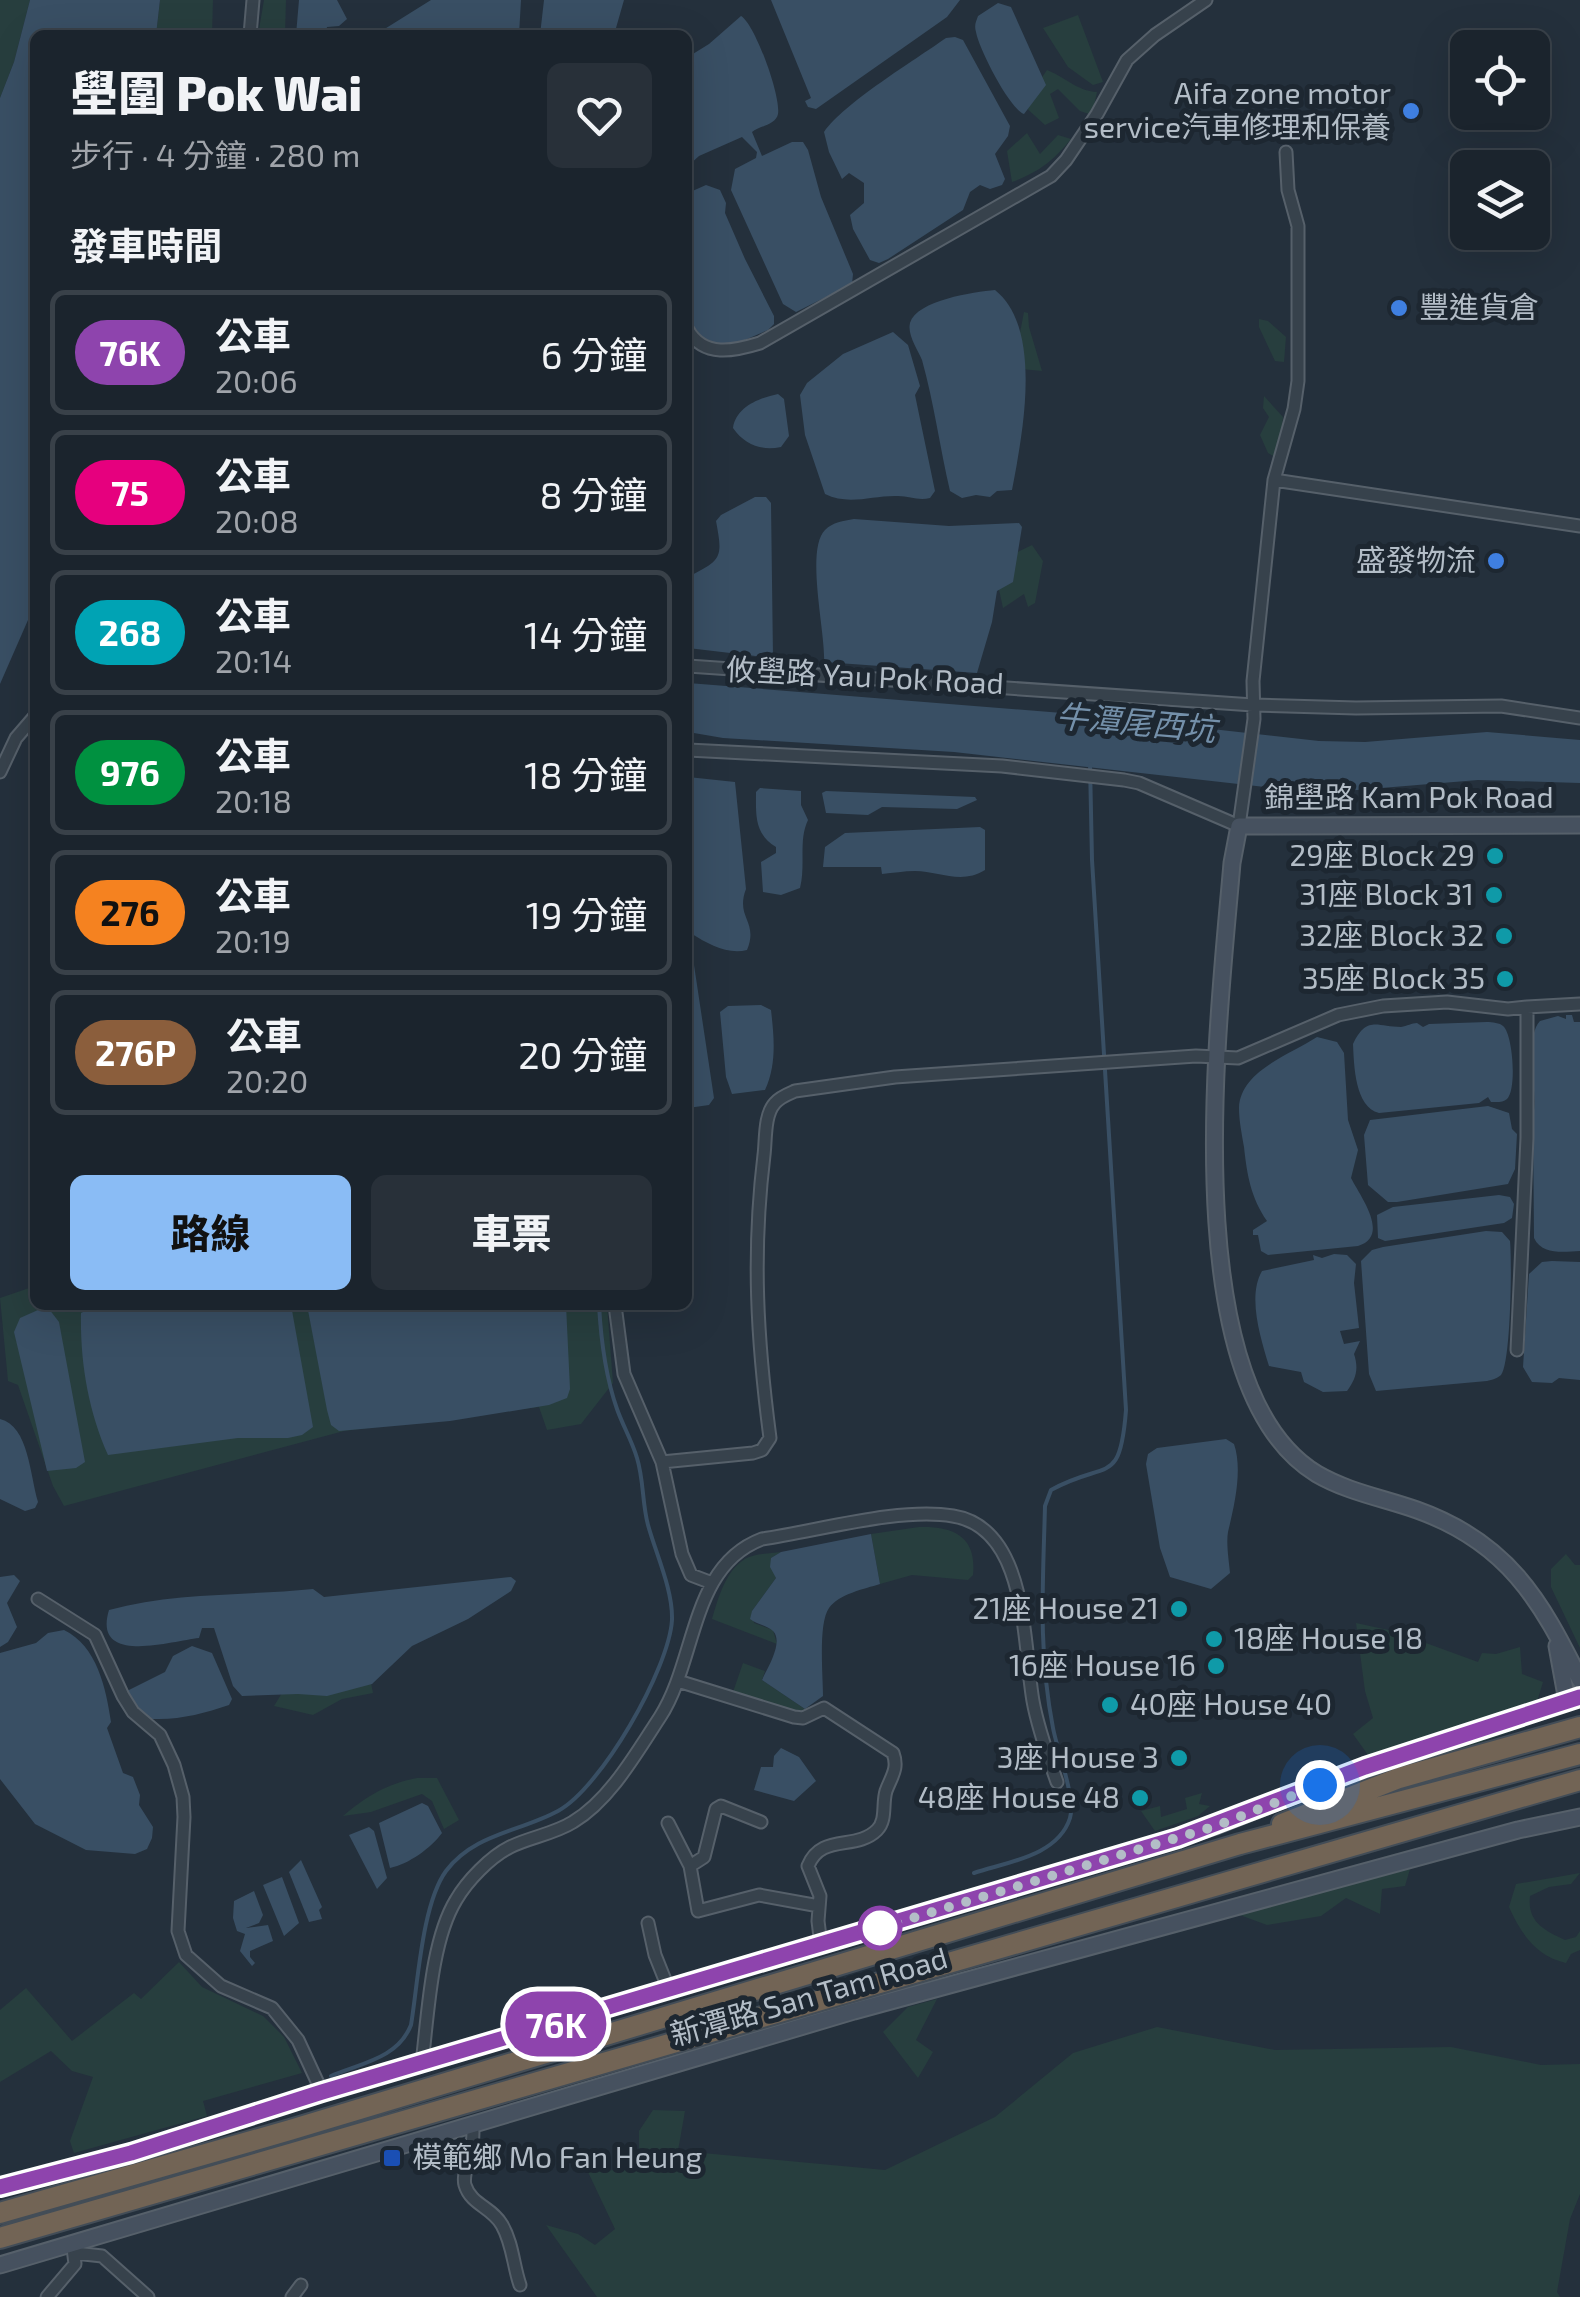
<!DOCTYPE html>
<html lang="zh-TW">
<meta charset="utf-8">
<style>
:root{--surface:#1b242d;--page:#283039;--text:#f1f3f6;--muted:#a0a4aa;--line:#394149;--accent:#8abcf5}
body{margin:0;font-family:"Exo 2","Noto Sans TC",sans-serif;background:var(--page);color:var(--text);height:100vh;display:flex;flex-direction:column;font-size:38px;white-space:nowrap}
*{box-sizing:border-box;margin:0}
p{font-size:32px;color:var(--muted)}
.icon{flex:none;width:55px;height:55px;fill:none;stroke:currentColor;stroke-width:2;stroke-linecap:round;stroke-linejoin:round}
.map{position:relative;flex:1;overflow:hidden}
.sheet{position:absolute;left:30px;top:30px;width:662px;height:1280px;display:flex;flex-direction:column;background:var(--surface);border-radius:15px;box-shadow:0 10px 40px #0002,0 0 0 2px var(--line)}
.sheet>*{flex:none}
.badge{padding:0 20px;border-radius:32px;font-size:35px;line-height:65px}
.controls{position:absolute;left:1450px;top:30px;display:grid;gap:20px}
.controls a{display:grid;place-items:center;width:100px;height:100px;border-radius:15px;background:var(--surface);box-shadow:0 10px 40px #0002,0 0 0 2px var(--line);font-size:50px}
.you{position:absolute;width:50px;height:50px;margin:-25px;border:8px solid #fff;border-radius:50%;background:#1a73e8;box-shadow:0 0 0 15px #1a73e833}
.map>.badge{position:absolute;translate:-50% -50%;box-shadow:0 0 0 5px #fff}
h2{padding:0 40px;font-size:38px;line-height:90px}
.round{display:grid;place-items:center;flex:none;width:105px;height:105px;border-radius:15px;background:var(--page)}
.headline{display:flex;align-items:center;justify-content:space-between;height:170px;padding:0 40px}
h1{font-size:48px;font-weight:800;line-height:75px}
.primary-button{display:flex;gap:20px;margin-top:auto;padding:20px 40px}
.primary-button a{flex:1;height:115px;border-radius:15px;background:var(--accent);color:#111;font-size:40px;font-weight:800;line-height:115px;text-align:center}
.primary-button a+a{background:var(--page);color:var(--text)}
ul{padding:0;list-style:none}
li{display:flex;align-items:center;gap:30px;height:125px;margin:0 20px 15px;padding:0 20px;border:5px solid var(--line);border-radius:15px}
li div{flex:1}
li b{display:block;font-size:38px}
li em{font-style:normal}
li .badge{min-width:110px;font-weight:700;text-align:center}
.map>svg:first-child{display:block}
.green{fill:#273e3e}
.water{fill:#394f64}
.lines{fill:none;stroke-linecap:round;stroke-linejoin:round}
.stream{stroke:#394f64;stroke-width:4}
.street-casing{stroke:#56606a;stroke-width:15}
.secondary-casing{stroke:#56606a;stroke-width:19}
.highway-casing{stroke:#434d57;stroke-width:24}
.street{stroke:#37424c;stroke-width:11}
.secondary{stroke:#46515f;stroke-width:15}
.highway{stroke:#726455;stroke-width:20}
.line-casing{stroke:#fff;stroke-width:22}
.line{stroke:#8e44ad;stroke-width:15}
.walk{stroke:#b3bdc7;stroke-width:10;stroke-dasharray:0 18}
.shop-dot{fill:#3f7fe0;stroke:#1d2731;stroke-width:4}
.culture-dot{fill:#0f9aa8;stroke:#1d2731;stroke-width:4}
.stop-dot{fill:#fff;stroke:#8e44ad;stroke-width:5}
.transit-dot{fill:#1a4fb4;stroke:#1d2731;stroke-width:4}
.labels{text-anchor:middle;stroke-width:10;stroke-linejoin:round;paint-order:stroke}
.poi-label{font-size:30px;fill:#b3bdc7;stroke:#1d2731;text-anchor:end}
.street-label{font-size:30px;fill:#b3bdc7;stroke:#1d2731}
.water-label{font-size:32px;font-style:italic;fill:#7490aa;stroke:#1d2731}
</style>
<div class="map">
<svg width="1580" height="2297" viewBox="0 0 1580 2297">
<rect width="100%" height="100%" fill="#24303c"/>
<path class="green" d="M0,0H30L14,62L0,98Z
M160,0H213L212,35H156Z
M264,0H286L285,35H258Z
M1078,15L1103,82L1093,85L1068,67L1043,28Z
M1047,70C1065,77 1077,91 1097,92L1092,115L1080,111L1058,89L1050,94L1059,118L1045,125L1023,105Z
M1027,133L1040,154L1058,135L1071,139C1053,161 1039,172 1012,182L1007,151Z
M1024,312L1028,313L1029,327L1042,371L1021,369L1017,348Z
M1259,319L1268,321L1286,337L1284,362L1275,361L1259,327Z
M1264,396L1283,417L1280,451L1275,457L1268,453L1260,435L1269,417L1263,408Z
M1032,545L1043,561L1035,603L1028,607L1024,594L1003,608L996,576L1003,559Z
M35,1286V1305L53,1306L607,1305L613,1383L581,1424L547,1430L539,1407L344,1431L64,1506L53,1486L18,1385L8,1381L0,1298Z
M919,1527C953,1526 977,1536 973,1575L968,1580L912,1575L880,1584L871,1534Z
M781,1552L771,1558L776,1578L752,1611L754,1623L773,1630L777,1644L712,1619C718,1599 726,1567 749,1557C758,1554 771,1553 781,1552Z
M1566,1554L1575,1565H1580V1648L1551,1587V1569Z
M1356,1623L1393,1631L1478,1662L1482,1653L1496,1654L1520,1647L1522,1674L1543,1682L1530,1725L1383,1776L1353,1734L1373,1718L1365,1691Z
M743,1663L765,1671L762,1680L805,1709L796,1713L733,1692Z
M369,1673L373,1693L342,1699L313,1715L274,1706L287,1685Z
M417,1778H437L459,1820L444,1829L432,1801L422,1794L371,1812L343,1816C367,1796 386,1784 417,1778Z
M1202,1793L1199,1804L1210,1806L1198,1816L1155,1831L1141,1811L1160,1806L1161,1817L1187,1809L1185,1798Z
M1410,1869L1405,1886L1382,1889L1380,1914L1346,1898L1321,1916L1267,1925L1237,1914Z
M1580,1873L1571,1884L1549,1887L1530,1896C1527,1922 1544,1930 1565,1940L1576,1937L1580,1931V1950L1571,1954L1566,1963C1536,1956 1521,1934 1509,1907L1516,1884Z
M179,1962L202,1987L263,2016L284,2037L302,2073L203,2101L207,2116L74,2153L70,2141L93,2077L72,2071L51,2051L0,2082V2010L26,1988L72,2041L134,1993L141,1999Z
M937,1999L916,2040L933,2052L918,2078L883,2032L908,2007Z
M1157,2027L1275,2050L1451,2047L1541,2065L1580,2064V2194L1570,2219L1557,2292L1560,2297H597L546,2225L578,2234L595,2245L615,2229L588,2172L639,2168V2131L653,2110L685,2111L676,2162L703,2153L885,2170L995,2117L1073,2053Z"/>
<path class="water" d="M30,0H160L156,35H35V604L0,684V98L14,62Z
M299,0H337L347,19L339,26L327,27L325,35H296Z
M431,0H521L519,35H375Z
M544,0H624L614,35H540Z
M771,0H960L947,17L816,109L808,107L805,101L811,98Z
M998,3L1011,7L1046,85L1024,114C1009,108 979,49 976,32C974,25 976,22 978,16Z
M741,16C755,24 781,96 778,114C776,125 759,126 752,132L762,156L792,142H803L808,150L821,197L853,274L852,284L796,312L783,304L731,190L735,169L756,158L757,152L742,137L699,156L688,166V57L709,44Z
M955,37L963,40L1010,126L1008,136L995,154L1005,179L1002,185L990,189L980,185L970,192L963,210L888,259L879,263L870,260L853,229L850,215L864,203V183L849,173L842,179L829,152L824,132C844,103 915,60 946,38Z
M706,185L720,190L726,203L725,213L745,259L774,316V324L768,330L731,346L717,348L706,342L691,323L688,316V193Z
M995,290C1044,329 1022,437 1012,490L997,491L990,497L976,495L962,498L950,491C940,448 934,403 922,360C918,350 907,335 910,323C917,300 974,292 995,290Z
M893,332L908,345L920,386L915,395L935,491L930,498C918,501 910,496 898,496C873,495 849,506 825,494L805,435L800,395L807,383L843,354Z
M778,394L784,399L789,436L781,447C761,451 745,445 733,428C736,407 759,398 778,394Z
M755,497H766L771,503L773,658L688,648V577C722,560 723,558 716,521L721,515Z
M854,519L949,526L1019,523L1022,527L1013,582L997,591L992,622L977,673L824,662C826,634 805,550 825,530C833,522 843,521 854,519Z
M688,683L1087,715L1319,741L1365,742L1487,732L1580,740V783L1478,780L1345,791L1265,787L954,752L723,738L688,732Z
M688,777L735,782L746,889C735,918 759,921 747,950C728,955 708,944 692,934L688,935Z
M760,788L801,791V805L808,820C798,841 806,864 800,888L781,895L763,892L761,862L776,853V847C754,834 756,814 756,792Z
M826,791L975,797L977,800L957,809L882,807L868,815L826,813L822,793Z
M980,827L985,830V870C961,885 939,871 915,871C904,871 893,873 882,874L881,867H823L825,847L845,833Z
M688,958L694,965L714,1098L709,1105L688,1108Z
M761,1005L771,1010C774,1037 777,1064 765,1090L732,1094L726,1077L720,1012L728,1006Z
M1566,1015H1572L1574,1022H1580V1251C1563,1252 1542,1255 1534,1238L1533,1117C1539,1090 1523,1040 1540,1021L1558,1016L1566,1019Z
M1487,1022C1492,1022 1500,1023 1503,1026C1513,1034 1517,1090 1507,1099C1503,1103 1496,1102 1491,1102L1488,1097L1479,1103L1379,1113C1355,1107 1354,1066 1353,1044C1367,1015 1377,1027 1401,1027C1407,1026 1412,1023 1417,1023L1423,1027L1429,1024Z
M1317,1037L1337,1042L1344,1053L1348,1120L1358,1150L1351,1178C1360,1196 1391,1236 1358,1246L1268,1255L1261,1251L1258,1235H1253V1230L1267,1221C1251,1198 1247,1175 1244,1147C1242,1135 1239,1121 1239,1108C1240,1071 1291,1054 1317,1037Z
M1488,1106L1509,1113L1512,1129L1517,1134L1515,1169L1508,1184L1397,1202H1388L1368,1185L1364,1135L1370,1120Z
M1499,1195L1510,1197L1514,1204L1512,1218L1504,1223L1385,1241L1378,1238L1377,1215L1393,1207Z
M1486,1231L1502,1232L1510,1241C1512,1260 1511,1363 1501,1375C1498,1378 1492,1380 1487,1381L1376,1391L1369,1374L1361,1261L1372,1250L1383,1247Z
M1334,1254L1347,1255L1356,1264L1354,1283L1359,1328L1340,1331L1344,1344L1360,1341L1354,1354C1359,1369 1356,1379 1347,1391L1323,1392L1304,1382L1301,1372L1269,1366C1261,1339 1247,1297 1262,1271L1314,1260L1313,1255L1322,1258Z
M1552,1261L1580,1262V1380L1559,1378L1552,1383L1532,1382L1523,1367L1529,1274L1542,1262Z
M97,1305H291L313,1427L302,1435L288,1438H238L108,1455C88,1410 80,1361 81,1313Z
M307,1305H566L570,1389L567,1398L549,1405L450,1421L339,1431L331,1425L327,1410Z
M49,1309L59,1322L85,1462L76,1468L47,1471L14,1332L20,1318L38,1310Z
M0,1419C29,1426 30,1476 38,1502L35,1508L25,1511L0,1499Z
M1226,1439L1234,1444C1243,1470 1234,1507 1228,1532C1226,1544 1229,1561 1230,1573L1211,1589L1170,1577L1160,1548L1146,1464L1148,1454L1157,1448Z
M871,1534L880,1584C864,1589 839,1594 829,1608C818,1623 823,1676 823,1696L805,1709L762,1680C767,1669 784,1642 773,1631C768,1626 756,1624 750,1619L752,1611L776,1578L770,1567L771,1558L781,1552Z
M14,1575L20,1581L7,1603L17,1627L8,1642L0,1647V1577Z
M511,1577L516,1581L511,1591L468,1619L412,1646L372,1684L327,1696L298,1694L242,1696L233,1686L214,1628H202L199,1638C171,1641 92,1666 109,1610C174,1592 246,1596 313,1589L324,1597Z
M64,1630C97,1646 106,1688 111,1722L107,1728L123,1773L133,1777L140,1795L139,1805L153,1827L152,1838L147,1849L135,1854L86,1850L35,1824L0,1779V1653L36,1643L48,1633Z
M192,1646L212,1653L232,1699L229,1705C199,1715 169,1723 136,1717L127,1691L165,1672L173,1656Z
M781,1748L799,1757L816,1781L794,1801L754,1790L761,1767H773L774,1756Z
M422,1803L428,1806L442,1833C431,1848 409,1864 390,1868L379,1823Z
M369,1827L374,1831L387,1878L377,1889L349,1835Z
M301,1860L322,1907L319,1910L322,1919L309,1922L289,1872Z
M282,1877L299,1923L284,1936L263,1885Z
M254,1891L263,1915L259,1923L246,1928L268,1925L273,1941L250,1951V1957L255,1963L252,1966L240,1951L245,1934L237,1931L233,1918L234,1901Z"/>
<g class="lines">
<path class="stream" d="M974,1873C1007,1862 1058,1856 1070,1818C1076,1798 1057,1750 1053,1728C1038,1651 1043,1584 1045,1506L1051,1490C1107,1459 1120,1488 1126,1410L1092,860L1090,764
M331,2076C362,2063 398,2058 411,2025C418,1983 422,1904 446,1871C474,1834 519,1832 558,1811C601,1788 669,1669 672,1620C673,1590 656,1554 648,1525C642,1503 644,1481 637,1458C632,1441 623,1426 617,1409C605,1375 601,1341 599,1305"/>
<g class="street-casing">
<path id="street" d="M250,35L253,0
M688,330C704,358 734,351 760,343L1051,176L1066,160L1097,114L1127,60L1155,35L1206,0
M1274,480L1580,526
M688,666L1253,705L1356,708L1501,706L1580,718
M688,750L1002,766L1124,780L1139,783L1239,826L1254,719L1253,681L1274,480L1294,409L1298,381V226L1288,190L1286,152
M0,772L16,738L35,716
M615,1305L624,1374L662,1462L682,1554L691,1575L712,1583
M1517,1350L1527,1138V1007L1580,1004
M662,1462L753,1453L762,1450L770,1438C757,1339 752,1254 764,1155C766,1139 764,1115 775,1103C780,1097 788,1094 795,1091L895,1077L1196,1056L1238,1058L1338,1015L1383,1006L1447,1002L1508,1009L1527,1007
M38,1599L95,1635L123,1696L133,1712L160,1735L174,1765L183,1797L184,1817L178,1931L186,1955L221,1986L272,2008L298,2040L322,2092
M678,1681L794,1717L803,1718L824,1708L893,1753C899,1769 891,1777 886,1791C882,1804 887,1820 877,1830C856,1851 821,1833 808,1866L820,1896L818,1921L821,1945
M668,1823L690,1866L698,1911L759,1895L819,1906
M690,1866L704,1857L716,1809L721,1806L761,1822
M648,1923L655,1955L669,1990
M422,2063C428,2015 431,1941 456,1900C467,1881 490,1857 510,1847C530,1837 554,1834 573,1822C610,1800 637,1752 660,1717C697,1660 690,1566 762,1539C818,1531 899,1507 953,1516C1028,1528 1023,1644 1033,1701C1038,1729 1048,1756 1057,1782
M472,2123C477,2146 461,2171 465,2185C471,2205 492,2207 502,2225C513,2244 513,2265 520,2285
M75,2253L102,2256L148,2297
M47,2297L75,2264L73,2248
M292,2297L301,2285"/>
</g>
<g class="secondary-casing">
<path id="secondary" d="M1580,825L1239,826L1232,863C1220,1009 1171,1386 1317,1474C1348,1492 1383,1498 1417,1510C1507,1542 1541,1600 1580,1680
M1557,1646L1567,1701
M0,2187L131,2153L322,2092L1103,1861L1216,1826L1365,1767L1580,1697
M0,2265L854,2011L1518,1830L1580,1817"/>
</g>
<g class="highway-casing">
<path id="highway" d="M1282,1824L1399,1778L1580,1727
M0,2213L290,2130L1240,1844L1580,1754
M0,2238L1580,1780"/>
</g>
<use href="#street" class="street"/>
<use href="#secondary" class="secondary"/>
<use href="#highway" class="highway"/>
</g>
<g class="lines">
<g class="line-casing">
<path id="line" d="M0,2187L131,2153L322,2092L1178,1838L1365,1767L1580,1697"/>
</g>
<use href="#line" class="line"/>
<path class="walk" d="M880,1928L1216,1826L1320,1785"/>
</g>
<g class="shop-dot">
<circle cx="1411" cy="111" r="10"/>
<circle cx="1399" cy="308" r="10"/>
<circle cx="1496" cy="561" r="10"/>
</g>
<g class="culture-dot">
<circle cx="1495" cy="856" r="10"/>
<circle cx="1494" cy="895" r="10"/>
<circle cx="1504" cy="936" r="10"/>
<circle cx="1505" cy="979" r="10"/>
<circle cx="1179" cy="1609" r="10"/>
<circle cx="1214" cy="1639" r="10"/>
<circle cx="1216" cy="1666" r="10"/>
<circle cx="1110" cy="1705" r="10"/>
<circle cx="1179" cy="1758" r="10"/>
<circle cx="1140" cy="1798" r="10"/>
</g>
<circle class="stop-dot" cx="880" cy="1928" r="20"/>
<rect class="transit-dot" x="382" y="2148" width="20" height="20" rx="5"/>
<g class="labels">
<g class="poi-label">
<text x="1391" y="104">Aifa zone motor<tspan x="1391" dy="34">service汽車修理和保養</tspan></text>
<text x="1419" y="318" text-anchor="start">豐進貨倉</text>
<text x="1476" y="571">盛發物流</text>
<text x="1475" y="866">29座 Block 29</text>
<text x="1474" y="905">31座 Block 31</text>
<text x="1484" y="946">32座 Block 32</text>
<text x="1485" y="989">35座 Block 35</text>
<text x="1159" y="1619">21座 House 21</text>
<text x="1234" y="1649" text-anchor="start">18座 House 18</text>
<text x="1196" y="1676">16座 House 16</text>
<text x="1130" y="1715" text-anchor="start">40座 House 40</text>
<text x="1159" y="1768">3座 House 3</text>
<text x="1120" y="1808">48座 House 48</text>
<text x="412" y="2168" text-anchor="start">模範鄉 Mo Fan Heung</text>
</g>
<g class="street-label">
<text transform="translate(865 677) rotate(3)" y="10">攸壆路 Yau Pok Road</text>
<text x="1409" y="808">錦壆路 Kam Pok Road</text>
<text transform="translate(809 1997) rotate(-16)" y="10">新潭路 San Tam Road</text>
</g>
<g class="water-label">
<text transform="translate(1136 723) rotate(5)" y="11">牛潭尾西坑</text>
</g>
</g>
</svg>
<div class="controls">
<a><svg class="icon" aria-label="locate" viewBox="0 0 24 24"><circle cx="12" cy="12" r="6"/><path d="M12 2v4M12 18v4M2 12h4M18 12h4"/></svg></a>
<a><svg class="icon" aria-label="layers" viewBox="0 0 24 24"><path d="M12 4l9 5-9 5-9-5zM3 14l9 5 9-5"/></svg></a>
</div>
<div class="you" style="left:1320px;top:1785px"></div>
<b class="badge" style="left:556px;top:2024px;background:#8e44ad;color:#fff">76K</b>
<section class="sheet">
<div class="headline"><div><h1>壆圍 Pok Wai</h1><p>步行 · 4 分鐘 · 280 m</p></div><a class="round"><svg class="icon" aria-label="heart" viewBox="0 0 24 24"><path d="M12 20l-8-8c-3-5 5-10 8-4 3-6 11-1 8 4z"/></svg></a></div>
<h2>發車時間</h2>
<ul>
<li><span class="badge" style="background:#8e44ad;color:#fff">76K</span><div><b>公車</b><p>20:06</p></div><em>6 分鐘</em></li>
<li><span class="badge" style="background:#e6007e;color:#fff">75</span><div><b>公車</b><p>20:08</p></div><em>8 分鐘</em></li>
<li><span class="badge" style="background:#00a3b4;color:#fff">268</span><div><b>公車</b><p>20:14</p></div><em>14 分鐘</em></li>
<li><span class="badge" style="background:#009140;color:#fff">976</span><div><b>公車</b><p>20:18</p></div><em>18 分鐘</em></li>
<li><span class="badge" style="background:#f58220;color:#111">276</span><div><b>公車</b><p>20:19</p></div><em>19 分鐘</em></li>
<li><span class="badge" style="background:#8b5e3c;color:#fff">276P</span><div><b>公車</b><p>20:20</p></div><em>20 分鐘</em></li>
</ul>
<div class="primary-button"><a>路線</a><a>車票</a></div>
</section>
</div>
